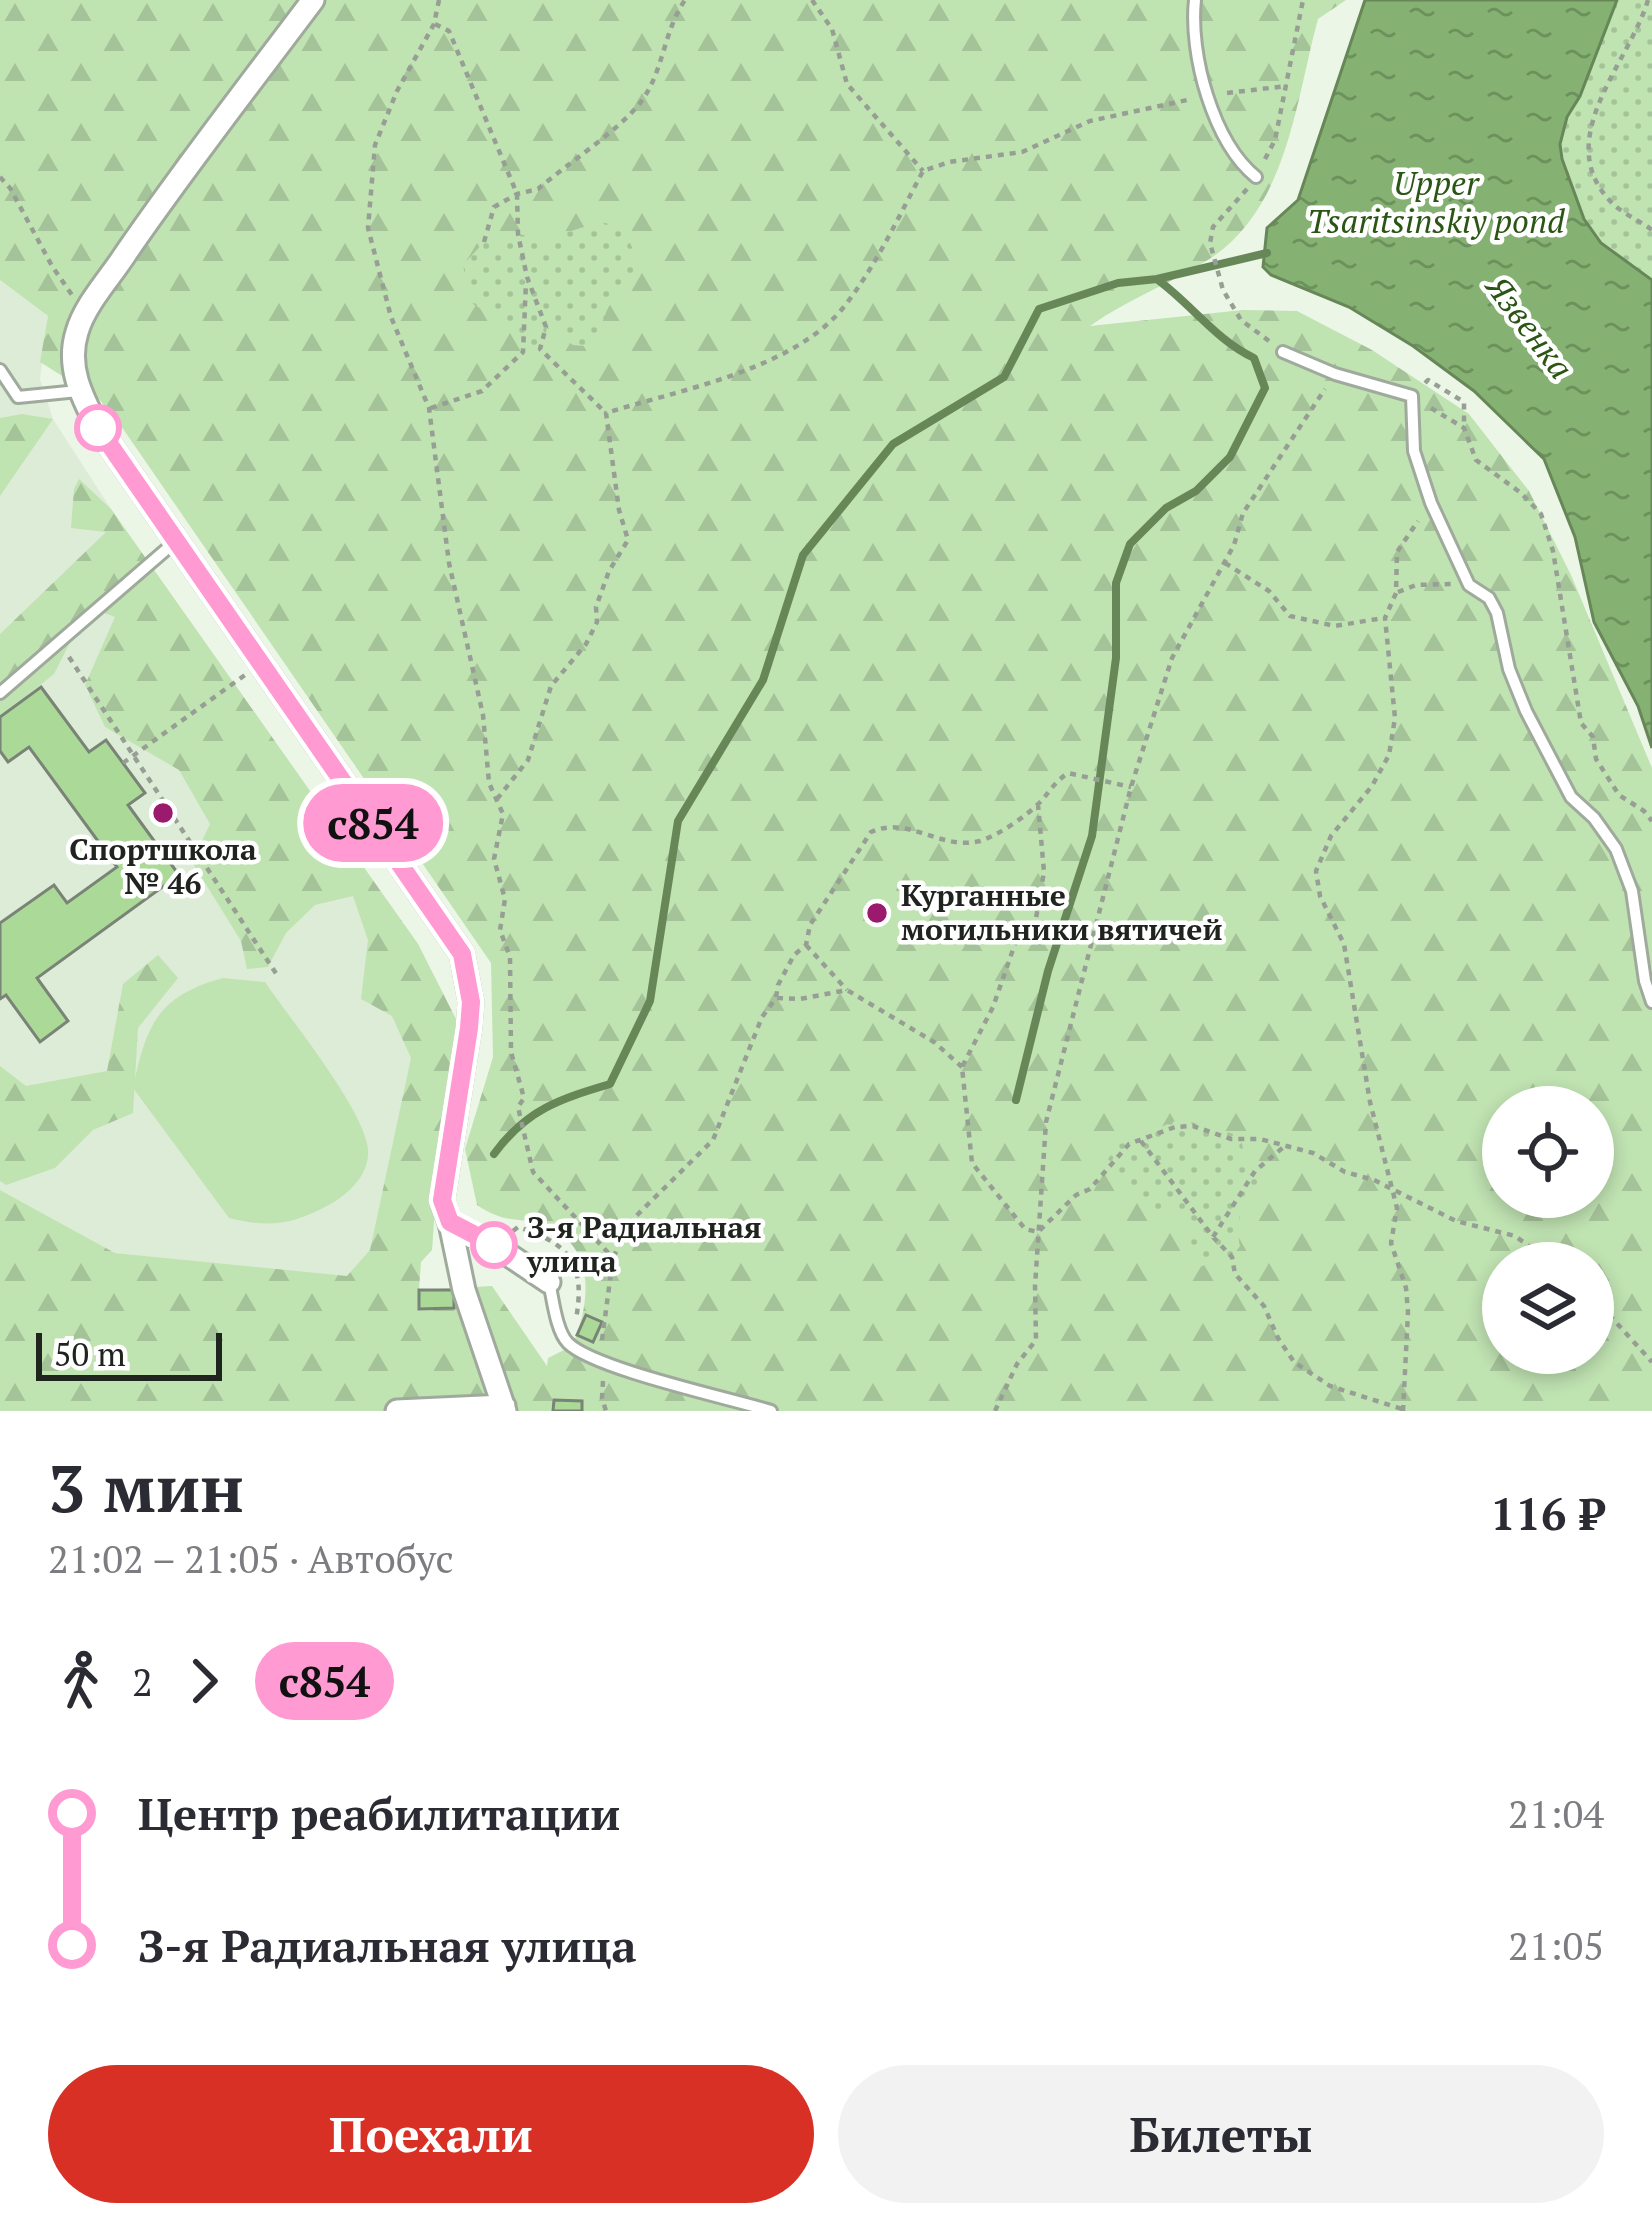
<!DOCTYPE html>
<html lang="ru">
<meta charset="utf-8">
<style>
:root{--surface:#fff;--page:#f2f2f3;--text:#2b2b33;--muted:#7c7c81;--accent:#d93025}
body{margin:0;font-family:"PT Serif",serif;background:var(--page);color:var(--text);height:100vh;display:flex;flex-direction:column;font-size:45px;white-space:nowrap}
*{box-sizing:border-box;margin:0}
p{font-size:39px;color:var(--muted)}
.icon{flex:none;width:66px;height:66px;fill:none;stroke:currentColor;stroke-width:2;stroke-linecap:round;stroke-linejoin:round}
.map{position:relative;height:1411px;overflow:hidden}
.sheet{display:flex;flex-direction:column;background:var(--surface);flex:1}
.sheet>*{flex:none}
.badge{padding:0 24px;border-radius:39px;font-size:42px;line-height:78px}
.controls{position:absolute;left:1482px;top:1086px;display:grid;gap:24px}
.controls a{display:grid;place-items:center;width:132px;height:132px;border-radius:50%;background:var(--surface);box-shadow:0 6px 18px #0003;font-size:60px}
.scale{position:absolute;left:36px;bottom:30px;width:186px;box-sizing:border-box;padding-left:12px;border:6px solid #20241f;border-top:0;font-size:33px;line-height:42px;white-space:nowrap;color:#20241f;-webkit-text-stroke:9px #fff;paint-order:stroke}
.map>.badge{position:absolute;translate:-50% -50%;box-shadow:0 0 0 6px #fff}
.legs{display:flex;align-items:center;gap:18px;height:132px;padding:0 48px;font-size:39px}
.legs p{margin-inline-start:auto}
.head{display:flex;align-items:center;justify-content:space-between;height:204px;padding:0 48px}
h1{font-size:66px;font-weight:800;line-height:90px}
.primary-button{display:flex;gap:24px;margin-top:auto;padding:24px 48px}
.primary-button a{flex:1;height:138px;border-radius:72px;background:var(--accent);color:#fff;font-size:48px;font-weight:800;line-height:138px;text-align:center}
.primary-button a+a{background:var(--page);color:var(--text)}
ul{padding:0 48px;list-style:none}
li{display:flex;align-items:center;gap:42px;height:132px;font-size:45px}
li i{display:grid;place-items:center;width:18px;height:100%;margin:0 15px;background:currentColor}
li i::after{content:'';width:30px;height:30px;margin:-15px;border:9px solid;border-radius:50%;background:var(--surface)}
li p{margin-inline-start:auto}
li:first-child i{background:linear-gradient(#0000 50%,currentColor 0)}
li:last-child i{background:linear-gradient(currentColor 50%,#0000 0)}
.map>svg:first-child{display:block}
.built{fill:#ddecd7}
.forest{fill:url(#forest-firs);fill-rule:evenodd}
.park{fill:url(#park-dots)}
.pitch{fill:#c0e3b2}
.water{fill:url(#water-ripples);stroke:#678759;stroke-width:3}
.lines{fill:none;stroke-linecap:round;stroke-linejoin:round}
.stream{stroke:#678759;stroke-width:8}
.building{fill:#abda98;stroke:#798376;stroke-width:3}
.lane-casing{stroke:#a0aa9c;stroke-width:16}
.street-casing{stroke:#a0aa9c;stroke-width:27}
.path{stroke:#979f94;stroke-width:4.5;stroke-dasharray:6 6;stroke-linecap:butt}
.lane{stroke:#fff;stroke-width:10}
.street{stroke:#fff;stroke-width:21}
.line-1-casing{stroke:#fff;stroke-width:27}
.line-1{stroke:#ff9ad2;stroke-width:18}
.stop-1-dot{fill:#fff;stroke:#ff9ad2;stroke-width:6}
.poi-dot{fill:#9c1a6e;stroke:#fff;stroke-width:4.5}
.labels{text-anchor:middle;stroke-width:9;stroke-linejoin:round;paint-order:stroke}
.poi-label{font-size:30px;font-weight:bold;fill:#20241f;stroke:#fff}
.stop-label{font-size:30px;font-weight:bold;fill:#20241f;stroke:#fff;text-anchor:start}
.water-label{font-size:33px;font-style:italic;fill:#2a5514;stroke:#fff}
</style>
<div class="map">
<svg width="1652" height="1411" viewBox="0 0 1652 1411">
<defs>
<pattern id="forest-firs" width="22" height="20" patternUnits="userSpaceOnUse" patternTransform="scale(3)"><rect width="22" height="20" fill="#c0e3b2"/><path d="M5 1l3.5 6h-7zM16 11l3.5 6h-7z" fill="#a5c399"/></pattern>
<pattern id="park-dots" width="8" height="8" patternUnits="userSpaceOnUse" patternTransform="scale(3)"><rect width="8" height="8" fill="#c0e3b2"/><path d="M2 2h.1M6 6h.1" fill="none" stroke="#a5c399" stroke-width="1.8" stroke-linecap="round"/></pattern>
<pattern id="water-ripples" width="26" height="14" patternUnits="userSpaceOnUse" patternTransform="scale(3)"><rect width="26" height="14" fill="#85b272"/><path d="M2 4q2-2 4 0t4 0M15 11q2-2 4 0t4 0" fill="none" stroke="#6c915d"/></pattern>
</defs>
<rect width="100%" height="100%" fill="#ebf6e7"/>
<path class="built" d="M0,280L48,316L40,379L53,419L111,509L418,944L460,1027L440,1129L432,1250L347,1277L115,1253L0,1190Z"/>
<path class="forest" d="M0,0H1346L1318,19C1296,99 1288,207 1211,258C1172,283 1128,299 1090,326L1243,310L1297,311L1372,350L1469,414L1529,491L1571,575L1652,768V1411H0V1190L115,1253L347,1276L370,1250L411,1058L392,1016L361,999L368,940L353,896L315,905L286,933L268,967L247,969L241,941L192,862L210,824L179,770L105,727L85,685L115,617L88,607L54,674L0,717V634L106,532L71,528L74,489L79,479L111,509L418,944L460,1027L440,1129L432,1250L421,1262L419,1290L492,1286L547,1366L548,1358L572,1346C589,1308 598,1250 549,1227C524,1215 509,1227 477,1205L465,1149L493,1057L491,963L119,423L99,399L40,362L48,316L0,280ZM1503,1107H1593V1197H1503ZM1503,1263H1593V1353H1503Z
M22,414L53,419L0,496V418Z
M158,955L178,978L138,1028L133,1113L93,1130L55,1168L6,1185L0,1181V1066L26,1086L107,1071L123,984Z"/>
<path class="park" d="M1487,0H1652V515Z
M600,222L623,227L643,272C610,296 605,308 596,347L573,345L547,328L542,349L523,352L507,325L470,302L463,265L484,242L518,234L545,239Z
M1180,1119L1241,1136L1244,1157L1261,1177C1245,1201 1234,1217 1240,1246L1232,1257L1199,1267L1191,1254L1186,1226L1174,1216L1146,1207L1108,1159L1118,1145Z"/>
<path class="pitch" d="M223,978L265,982C290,1019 364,1109 368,1149C370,1175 348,1195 327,1206C291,1225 269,1228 229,1218L133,1088C146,1026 157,996 223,978Z"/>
<path class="water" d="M1365,0H1617L1580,96L1567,117L1560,144L1562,159L1584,219L1601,243L1652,280V748L1638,706L1594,622L1575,537L1544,459L1474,391L1413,346L1349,307L1271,275L1263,267L1267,228L1298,200Z"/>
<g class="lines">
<path class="stream" d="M1016,1100L1048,971L1092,836L1116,658V583L1130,544L1166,508L1196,491L1230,457L1265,388L1254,358C1216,340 1192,305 1158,280
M494,1154C527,1109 560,1099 610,1084L650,1001L678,821L763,680L803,555L893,444L1004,377L1039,309L1118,283L1157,279L1267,253"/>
</g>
<path class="building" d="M41,687L89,752L106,740L145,793L128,805L179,875L37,978L68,1021L40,1042L6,995L0,999V923L54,885L67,903L117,867L29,747L8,762L0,751V717Z
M419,1290H454V1308L419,1309Z
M586,1315L602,1322L593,1342L577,1335Z
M554,1400L582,1401V1411H553Z"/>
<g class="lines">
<g class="lane-casing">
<path id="lane" d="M1195,0C1189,54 1213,142 1256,177
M1283,352L1335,374L1412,396L1414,451L1431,503L1469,585L1489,598L1497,613L1509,669L1526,711L1571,797L1594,818L1616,849L1632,891L1645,981L1652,1002
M0,370L18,397L78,391
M0,693L176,541
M549,1282C553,1299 556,1331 568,1343C594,1369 729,1398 771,1411"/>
</g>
<g class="street-casing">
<path id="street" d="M313,0C250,84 185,167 126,253C110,278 85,304 77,332C66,367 82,397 98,428L462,954L471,1002L469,1028L442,1200L450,1223L494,1245L549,1282
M450,1223L464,1290L505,1411
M397,1411L504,1406"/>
</g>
<path class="path" d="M439,0L434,24L397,91L375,145L368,228L391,317L429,408L449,563L483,715L489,783L503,814L494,859L505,899L500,930L510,957L511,1052L524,1098L518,1107L533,1172L613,1258
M812,0L832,29L847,84L923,171
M1648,0C1629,64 1549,141 1613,204C1624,214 1640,221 1652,230
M435,24L449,31L517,194L518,234L527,277L546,327L540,349L606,413
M1227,93L1287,86
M1265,159L1275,140L1303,0
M0,177L10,188L52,266L72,295
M1247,189L1213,227L1210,243L1223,290L1241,320L1269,341
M484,242L494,207L517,194L538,189C567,164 618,131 640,103C664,72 663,32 685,0
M1425,383L1428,380L1464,402V428
M431,408L482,391L523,352L526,282
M1431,408L1464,428L1476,460L1521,493L1541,514L1553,551L1581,723L1593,737L1596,759L1619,795L1644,811L1652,821
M1225,563L1269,591L1290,616L1335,626L1383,618
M1398,592L1416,585L1451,584
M69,657L277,975
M123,763L245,675
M497,799L528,760L551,686L586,644L597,622L596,607L609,571L628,540L619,510L606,413C679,390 792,370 843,308C875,268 899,216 923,171L949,162L1022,152L1090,121L1192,99
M1038,804L1044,872L1036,918L1017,938L993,1007L962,1067L972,1163L1025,1229L1038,1232L1076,1195L1090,1189L1129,1144L1175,1127L1193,1126L1231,1139H1260L1313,1153L1345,1172L1374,1180L1456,1221L1515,1236L1553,1263
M806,945L847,990
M777,998L800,999L847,990L934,1042L962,1067
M1141,1141L1213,1237L1232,1257L1235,1274L1264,1306L1278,1338L1294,1362L1330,1386L1402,1409
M513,1231L518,1227C569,1243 586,1264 576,1319
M1213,1237L1255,1171L1286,1145
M1593,1297L1652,1362
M602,1340L613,1258L631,1221L713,1140L762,1017L776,998L778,985L794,955L806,945L810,925L871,832C909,815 940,851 980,841C999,835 1030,814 1043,799C1052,788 1056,781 1068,773L1131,787
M603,1381L602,1398L606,1411
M995,1411L1017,1364L1036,1340L1035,1286L1046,1122L1131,787L1172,658L1234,545L1243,513L1325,389
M1403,1411L1408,1312L1406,1288L1391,1243L1397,1208L1370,1102L1344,944L1320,896L1316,871L1331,836L1372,786L1389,755L1395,718L1385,618L1396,593L1397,552L1418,521"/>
<use href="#lane" class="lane"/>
<use href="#street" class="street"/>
</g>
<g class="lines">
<g class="line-1-casing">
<path id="line-1" d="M98,428L462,954L471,1002L469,1028L442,1200L450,1222L494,1245"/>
</g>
<use href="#line-1" class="line-1"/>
</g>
<g class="stop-1-dot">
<circle cx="98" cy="428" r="21"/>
<circle cx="494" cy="1245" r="21"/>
</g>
<g class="poi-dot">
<circle cx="163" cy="813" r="12"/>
<circle cx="877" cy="913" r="12"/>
</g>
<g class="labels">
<g class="poi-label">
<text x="163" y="860">Спортшкола<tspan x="163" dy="34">№ 46</tspan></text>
<text x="901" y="906" text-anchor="start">Курганные<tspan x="901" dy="34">могильники вятичей</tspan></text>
</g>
<g class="stop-label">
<text x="527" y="1238">З-я Радиальная<tspan x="527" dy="34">улица</tspan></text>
</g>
<g class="water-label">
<text x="1436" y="195">Upper<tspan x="1436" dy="38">Tsaritsinskiy pond</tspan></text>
<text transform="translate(1530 327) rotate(53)" y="12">Язвенка</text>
</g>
</g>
</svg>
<div class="controls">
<a><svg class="icon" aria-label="locate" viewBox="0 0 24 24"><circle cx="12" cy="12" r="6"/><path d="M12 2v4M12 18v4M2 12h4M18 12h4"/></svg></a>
<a><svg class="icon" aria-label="layers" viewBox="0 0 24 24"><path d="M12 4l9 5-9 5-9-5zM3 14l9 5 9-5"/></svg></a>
</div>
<div class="scale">50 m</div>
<b class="badge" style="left:373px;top:823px;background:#ff9ad2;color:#111">с854</b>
</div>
<section class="sheet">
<div class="head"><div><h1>3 мин</h1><p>21:02 – 21:05 · Автобус</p></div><b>116 ₽</b></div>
<div class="legs"><svg class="icon" aria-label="walk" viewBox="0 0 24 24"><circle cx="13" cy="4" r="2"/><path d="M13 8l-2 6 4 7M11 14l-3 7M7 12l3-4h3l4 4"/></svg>2<svg class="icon" aria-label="forward" viewBox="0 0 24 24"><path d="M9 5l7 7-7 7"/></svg><b class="badge" style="background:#ff9ad2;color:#111">с854</b></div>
<ul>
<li><i style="color:#ff9ad2"></i><b>Центр реабилитации</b><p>21:04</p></li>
<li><i style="color:#ff9ad2"></i><b>З-я Радиальная улица</b><p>21:05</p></li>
</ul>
<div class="primary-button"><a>Поехали</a><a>Билеты</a></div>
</section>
